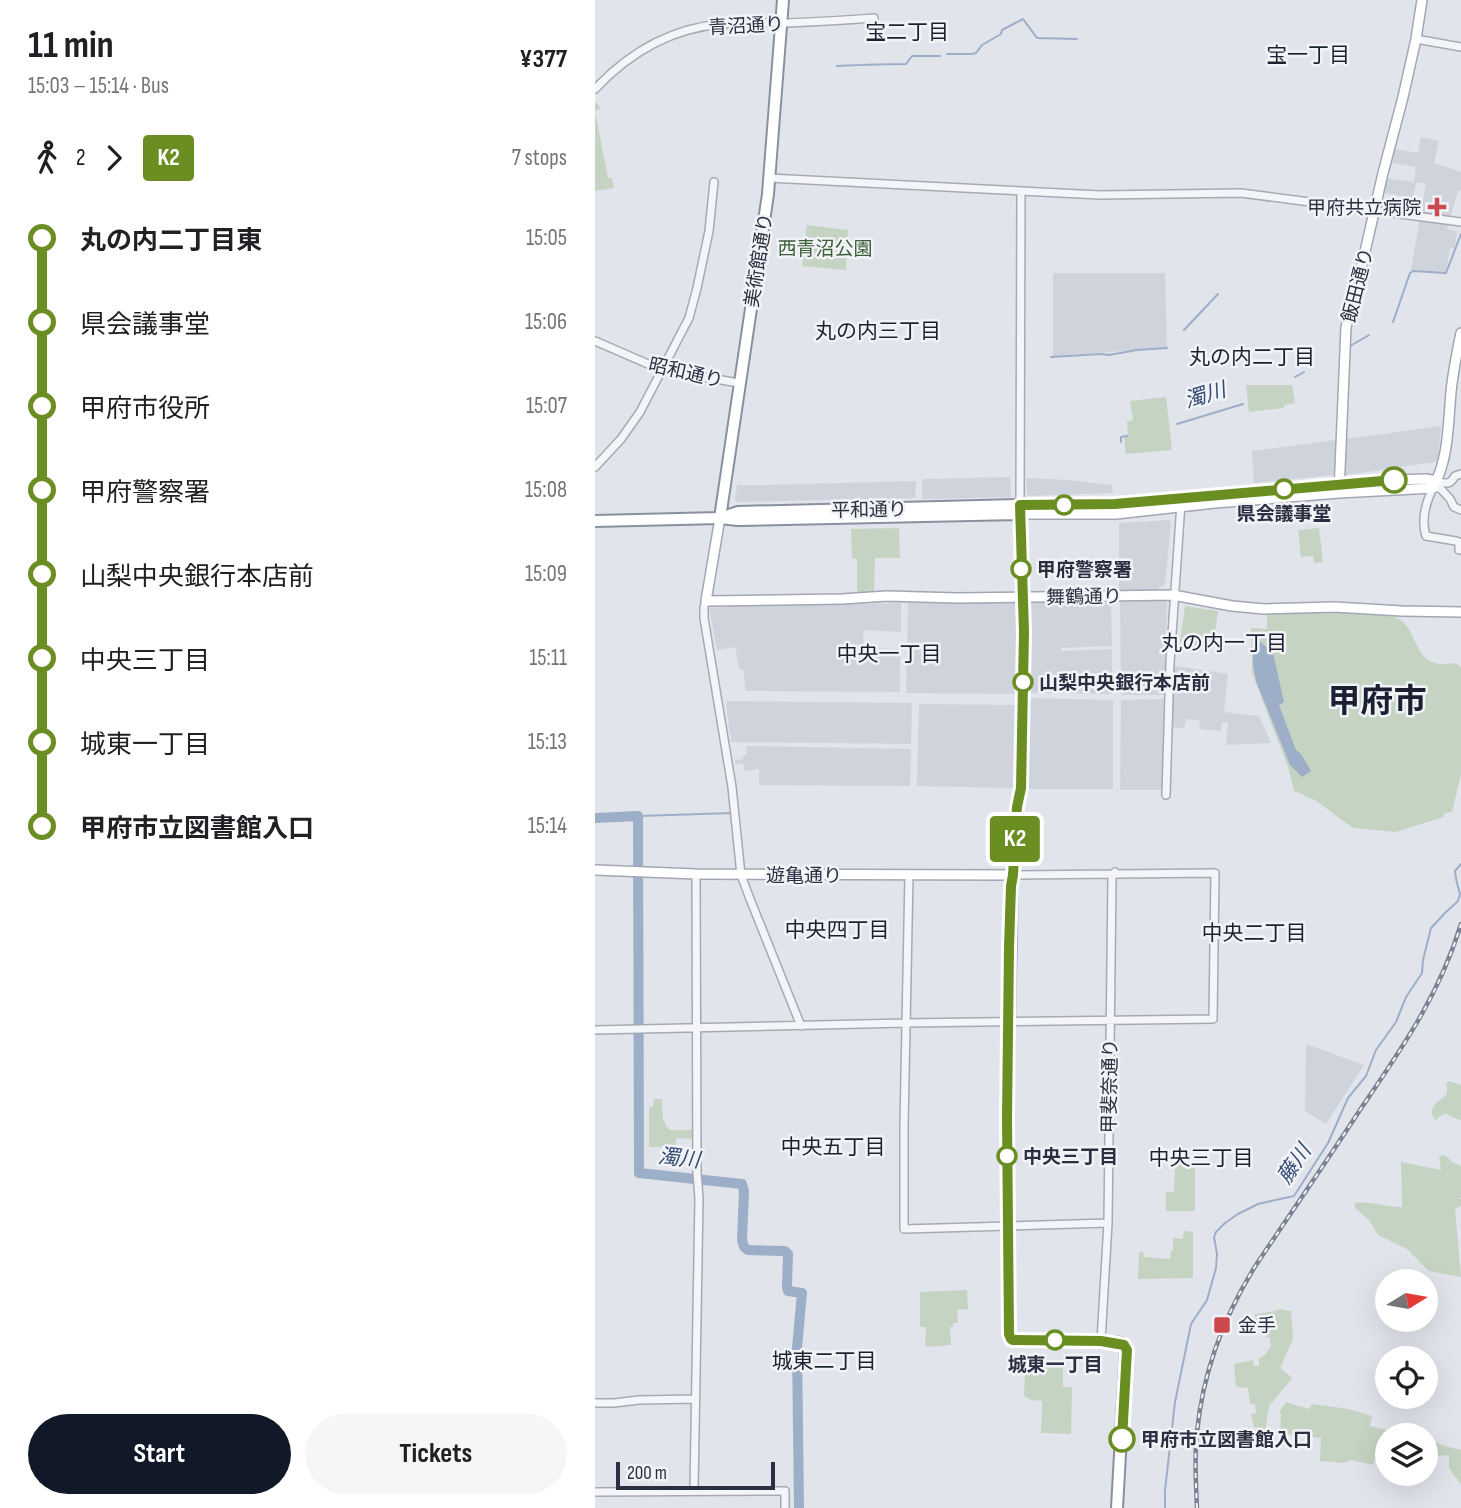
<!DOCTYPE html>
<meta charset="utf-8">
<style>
:root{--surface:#fff;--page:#f6f6f6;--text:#202124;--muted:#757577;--accent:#111827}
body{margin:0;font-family:"Sofia Sans Condensed","Noto Sans JP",sans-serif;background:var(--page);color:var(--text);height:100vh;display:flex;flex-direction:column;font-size:26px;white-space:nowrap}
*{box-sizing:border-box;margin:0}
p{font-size:23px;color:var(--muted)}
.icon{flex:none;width:38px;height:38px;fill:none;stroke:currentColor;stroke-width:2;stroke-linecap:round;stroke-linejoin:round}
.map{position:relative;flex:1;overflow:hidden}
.details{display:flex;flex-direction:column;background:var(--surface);width:595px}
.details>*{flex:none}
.badge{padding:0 14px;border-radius:5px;font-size:24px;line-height:46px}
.needle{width:46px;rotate:79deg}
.controls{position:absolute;left:780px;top:1269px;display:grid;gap:14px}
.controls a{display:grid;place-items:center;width:63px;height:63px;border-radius:50%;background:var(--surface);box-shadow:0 7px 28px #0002;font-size:35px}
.scale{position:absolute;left:21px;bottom:18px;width:159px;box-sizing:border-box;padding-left:7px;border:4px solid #2a3041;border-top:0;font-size:19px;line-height:24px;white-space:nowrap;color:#2a3041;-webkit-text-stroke:5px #f1f3f7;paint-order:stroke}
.map>.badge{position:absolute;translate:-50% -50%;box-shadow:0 0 0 4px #fff}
.legs{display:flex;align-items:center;gap:10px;height:77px;padding:0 28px;font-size:23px}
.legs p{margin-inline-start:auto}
.headline{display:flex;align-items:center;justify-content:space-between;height:119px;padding:0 28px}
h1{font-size:38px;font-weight:700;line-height:52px}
.action{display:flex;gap:14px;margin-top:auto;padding:14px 28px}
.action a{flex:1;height:80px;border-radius:42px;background:var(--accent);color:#fff;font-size:28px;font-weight:700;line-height:80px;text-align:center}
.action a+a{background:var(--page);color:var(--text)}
ul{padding:0 28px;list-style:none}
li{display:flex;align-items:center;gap:24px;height:84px;font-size:26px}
li i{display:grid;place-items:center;width:10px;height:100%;margin:0 9px;background:currentColor}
li i::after{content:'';width:18px;height:18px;margin:-9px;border:5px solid;border-radius:50%;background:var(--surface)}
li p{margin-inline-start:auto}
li:first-child i{background:linear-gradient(#0000 50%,currentColor 0)}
li:last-child i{background:linear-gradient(currentColor 50%,#0000 0)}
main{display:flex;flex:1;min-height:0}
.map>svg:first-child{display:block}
.built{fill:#cfd3dc}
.green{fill:#c5d3c3}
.water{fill:#9daec9}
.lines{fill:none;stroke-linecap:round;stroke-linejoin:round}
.stream{stroke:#9daec9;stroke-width:2}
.river{stroke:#9daec9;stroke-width:10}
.minor-casing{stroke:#a6aab4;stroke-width:10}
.major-casing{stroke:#a1a7b5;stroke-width:12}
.highway-casing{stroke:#8990a0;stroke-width:14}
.minor{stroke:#f4f5f8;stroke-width:7}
.major{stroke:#fff;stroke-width:9}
.highway{stroke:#fff;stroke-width:10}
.rail-casing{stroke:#7b8293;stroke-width:4.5}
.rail{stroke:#f1f3f7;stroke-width:2;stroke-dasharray:5;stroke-linecap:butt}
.line-1-casing{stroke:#fff;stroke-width:16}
.line-1{stroke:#6b8e23;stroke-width:10}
.poi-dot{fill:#cc4950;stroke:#f1f3f7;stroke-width:2.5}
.stop-1-dot{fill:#fff;stroke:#6b8e23;stroke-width:3.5}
.labels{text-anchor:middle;stroke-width:5;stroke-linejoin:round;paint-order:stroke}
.street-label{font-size:19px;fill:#2a3041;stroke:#f1f3f7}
.poi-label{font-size:19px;fill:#2a3041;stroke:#f1f3f7;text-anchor:end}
.park-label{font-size:19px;fill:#3b5d37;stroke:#f1f3f7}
.stop-label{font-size:19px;font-weight:bold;fill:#2a3041;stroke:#f1f3f7;text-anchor:start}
.neighbourhood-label{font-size:21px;fill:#1c2132;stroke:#f1f3f7}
.water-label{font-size:21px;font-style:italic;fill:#344b75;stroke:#f1f3f7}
.town-label{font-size:33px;font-weight:bold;fill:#1c2132;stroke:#f1f3f7}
</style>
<main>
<section class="details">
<div class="headline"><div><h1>11 min</h1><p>15:03 – 15:14 · Bus</p></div><b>¥377</b></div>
<div class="legs"><svg class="icon" aria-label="walk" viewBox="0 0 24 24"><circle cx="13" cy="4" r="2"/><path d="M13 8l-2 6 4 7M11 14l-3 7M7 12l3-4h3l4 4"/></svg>2<svg class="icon" aria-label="forward" viewBox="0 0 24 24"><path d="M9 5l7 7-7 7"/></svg><b class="badge" style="background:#6b8e23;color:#fff">K2</b><p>7 stops</p></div>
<ul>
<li><i style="color:#6b8e23"></i><b>丸の内二丁目東</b><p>15:05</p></li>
<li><i style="color:#6b8e23"></i><span>県会議事堂</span><p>15:06</p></li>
<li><i style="color:#6b8e23"></i><span>甲府市役所</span><p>15:07</p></li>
<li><i style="color:#6b8e23"></i><span>甲府警察署</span><p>15:08</p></li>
<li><i style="color:#6b8e23"></i><span>山梨中央銀行本店前</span><p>15:09</p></li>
<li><i style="color:#6b8e23"></i><span>中央三丁目</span><p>15:11</p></li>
<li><i style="color:#6b8e23"></i><span>城東一丁目</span><p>15:13</p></li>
<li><i style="color:#6b8e23"></i><b>甲府市立図書館入口</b><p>15:14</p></li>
</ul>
<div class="action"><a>Start</a><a>Tickets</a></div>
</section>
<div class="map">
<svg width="866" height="1508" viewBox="0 0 866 1508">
<rect width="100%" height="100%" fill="#e1e4ea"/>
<path class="built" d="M826,137L844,141L839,163L866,172V190L863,191L852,229L862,231L860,248H855L851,272L816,270L831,183H821L818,198L784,192L787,178L819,182L821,167L791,162L794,148L823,153Z
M458,273H570L572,348L458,356Z
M846,426L843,459L840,462L750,475L751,439Z
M740,440L741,442L740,473L738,475L659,483L657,453L658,451Z
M415,477L416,497L327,499V480L329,479Z
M432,478L472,480L517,485L518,493L434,496L432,494L431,479Z
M321,481L320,498L142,502L140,499L142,485H171Z
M574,520L576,522L570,584L560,591L524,590V523Z
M568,600L572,603L569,695H526L525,602Z
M421,602L423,605L421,694L311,693L313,603Z
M438,602H516L517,646L466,648V651L517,649V694L433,693L435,605Z
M306,603V632L268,630L269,648L305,649V692L151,691L148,670L144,669L140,647L122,650L114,608L143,606Z
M581,666L633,674L629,712L664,716L676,743L631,745L633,723L627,722L626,731L604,729L605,720L591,719L589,728L576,727L579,668Z
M433,698L518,700V789H432Z
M569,699L567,790H525L526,700Z
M132,701L317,703L316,744L136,742L131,704Z
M324,704L420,705V788L322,786Z
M151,746L316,749L315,786L164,785V769L149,771L148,763L141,764L140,760L148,759V755H152Z
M711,1044L769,1065L731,1124L710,1111Z"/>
<path class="green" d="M0,102L4,105L5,109L0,111L13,178H17L19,188L0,191Z
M212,225L253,230L251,270L207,266Z
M651,385H697L700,403L689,405V408L654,412Z
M571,397L577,450L531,454L529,438L533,434L532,422L538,420L535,401Z
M304,528L305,558H280L279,592L262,594V559L257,558L256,529Z
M724,528L728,562L719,563L718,556L706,557L703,530Z
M590,606L623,611L618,648L585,642Z
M725,612C743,612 761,614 780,615C785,615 791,615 796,616C828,623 812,672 860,663L866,667V774L857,812L850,813L848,817L801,832L758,828L720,800C712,798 706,793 699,791L693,767L657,673L656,628L672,629V614Z
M854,1081L866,1085V1120H864L850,1113L840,1120L836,1112C838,1109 839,1106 841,1103C848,1096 855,1098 851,1084Z
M59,1099H67L68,1121L70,1122L71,1126L75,1130H98L99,1139L81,1138V1147H54V1107H58Z
M850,1155L857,1162L866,1166V1198H861L866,1199V1206L860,1209L866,1277L834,1271L812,1249L783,1235L774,1220L760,1208V1203C776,1201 791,1207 807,1207L806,1162L846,1170L844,1156Z
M584,1164L600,1165V1211H571V1192H579L580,1169Z
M589,1231L598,1232V1278L543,1279L544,1252H548L549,1257L575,1259L576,1251L578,1250V1238L588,1239Z
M372,1290L373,1309L362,1310L363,1323H358V1327H355L356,1345L330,1347L331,1327H325V1292Z
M685,1309L696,1311L698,1339L685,1368L694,1375L697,1379L674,1406L670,1432H665L664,1428L659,1427L656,1414L661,1413L660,1404H655L653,1388L641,1387L639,1364L658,1360L659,1366H664V1358L669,1356L676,1346L674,1337H671L662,1327L660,1314L680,1311Z
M433,1364H468V1387H477L476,1434L446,1433L447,1401L436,1400L429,1396L430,1374L433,1373Z
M691,1402L714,1409L717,1404L754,1409L777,1416L775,1426L791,1430L778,1465L755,1460L749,1463L725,1461L726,1438L685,1433L686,1414L684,1412Z
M806,1423L828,1431C841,1446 847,1445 866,1450V1485L854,1468V1455L831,1457V1435H805Z"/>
<path class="water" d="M661,638L678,653L689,702L684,705L701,750L706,754L716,771L707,777L695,765L661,681L658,664V639Z"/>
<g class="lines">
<path class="stream" d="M352,54H377L381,53L387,45L406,34L407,30L428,19L442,38L482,39
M242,66C265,65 288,64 311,64L317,56H345
M798,322L815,273L818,271L851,273L866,234
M589,330L623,294
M755,346L774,335
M456,357L506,354L514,355L542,350L572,348
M700,377L709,372
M582,424L648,404
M526,442V437L532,436
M43,816L138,813
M570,1508V1490L580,1402L596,1324L612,1300L621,1268L622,1254L619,1237L621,1232L630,1223L643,1214L663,1204L699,1196L733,1143L753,1098L771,1076L781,1050L801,1022L811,997L827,973L828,960L836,928L850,913L863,901L865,894L861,879L860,871L866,864"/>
<path class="river" d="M0,818L43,816L44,1173L147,1184L149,1191L147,1240L149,1247L153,1250L190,1251L193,1254L192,1287L193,1291L207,1293L202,1348L204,1508"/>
<g class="minor-casing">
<path id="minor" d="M821,39L866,47
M0,89C34,53 77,28 127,24C149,22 171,23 193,23C222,22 250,20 279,18
M174,178L505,195L646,193L866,222
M0,341L67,370L144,383
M0,467L26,439L45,412L94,318L102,288L114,231L119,182
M842,481C851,484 855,485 860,476L866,474
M425,505L426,191
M864,550V542L861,541L831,536C826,520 831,502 838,488H845L855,499L859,507L866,510
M111,601L109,607V618L137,787L146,875L155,899L206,1026
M571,795L575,663L586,503
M314,875L309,1126V1229L513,1223
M0,1030L311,1023L618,1019L620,873L418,875
M506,1341L513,1223L517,877L520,872
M0,1403H19L44,1400L101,1399
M99,1491L104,1198L102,1173L101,874
M0,1492L190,1491V1508"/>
</g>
<g class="major-casing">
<path id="major" d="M744,493L751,327L763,282L788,173L808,97L821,39L827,0
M425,505L521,504L799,480L831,479L842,481
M425,514H521L620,503L744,493L838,488C854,458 853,424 856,392C858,372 862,352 866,333
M125,518L111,601L247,599L292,596L362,598L578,595L637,606L669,609L739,607L807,611L866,612
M0,870L101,874L418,875"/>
</g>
<g class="highway-casing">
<path id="highway" d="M125,518L143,512L425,505L429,632L426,788L422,807L418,875L417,880L412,1123L414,1334L416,1339L418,1340L506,1341L526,1343L531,1347L522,1508
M125,518L173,194L188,0
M0,521L125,518L143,520L425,514"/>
</g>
<use href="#minor" class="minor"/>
<use href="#major" class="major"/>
<use href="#highway" class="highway"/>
<g class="rail-casing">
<path id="rail" d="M602,1508C601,1483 599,1457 602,1432C608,1371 629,1316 661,1265C696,1213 731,1162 765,1110C807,1048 844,996 866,924"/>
</g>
<use href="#rail" class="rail"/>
</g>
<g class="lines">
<g class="line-1-casing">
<path id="line-1" d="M527,1439L532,1350L529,1345L506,1341L418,1340L416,1339L414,1334L412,1118L414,947L416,886L418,875L422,807L426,788L429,632L425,505L520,504L799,480"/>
</g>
<use href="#line-1" class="line-1"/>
</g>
<g class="poi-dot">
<path d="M838.5 196.5h7v7h7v7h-7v7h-7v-7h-7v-7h7z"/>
<rect x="618" y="1316" width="18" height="18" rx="3.5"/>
</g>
<g class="stop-1-dot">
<circle cx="799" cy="480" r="12"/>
<circle cx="689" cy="489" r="9"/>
<circle cx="469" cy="505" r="9"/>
<circle cx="426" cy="569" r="9"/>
<circle cx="428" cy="682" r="9"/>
<circle cx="412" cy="1156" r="9"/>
<circle cx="460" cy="1340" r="9"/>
<circle cx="527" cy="1439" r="12"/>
</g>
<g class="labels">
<g class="street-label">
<text transform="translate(151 25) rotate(-3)" y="7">青沼通り</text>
<text transform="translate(163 260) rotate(-81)" y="7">美術館通り</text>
<text transform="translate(762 285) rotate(-76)" y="7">飯田通り</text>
<text transform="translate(91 372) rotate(13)" y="7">昭和通り</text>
<text transform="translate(274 509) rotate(-1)" y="7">平和通り</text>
<text transform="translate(489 596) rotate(-1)" y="7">舞鶴通り</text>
<text x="209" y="882">遊亀通り</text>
<text transform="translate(514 1086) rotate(-89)" y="7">甲斐奈通り</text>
</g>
<g class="poi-label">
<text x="826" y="214">甲府共立病院</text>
<text x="643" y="1332" text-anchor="start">金手</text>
</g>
<g class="park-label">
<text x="230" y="255">西青沼公園</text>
</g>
<g class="stop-label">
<text x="689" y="520" text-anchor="middle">県会議事堂</text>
<text x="442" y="576">甲府警察署</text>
<text x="444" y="689">山梨中央銀行本店前</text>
<text x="428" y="1163">中央三丁目</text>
<text x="460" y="1371" text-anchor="middle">城東一丁目</text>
<text x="546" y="1446">甲府市立図書館入口</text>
</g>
<g class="neighbourhood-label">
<text x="312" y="39">宝二丁目</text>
<text x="713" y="62">宝一丁目</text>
<text x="283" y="338">丸の内三丁目</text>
<text x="657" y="364">丸の内二丁目</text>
<text x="629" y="650">丸の内一丁目</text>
<text x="294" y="661">中央一丁目</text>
<text x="242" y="937">中央四丁目</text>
<text x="659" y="940">中央二丁目</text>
<text x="238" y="1154">中央五丁目</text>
<text x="606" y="1165">中央三丁目</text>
<text x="229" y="1368">城東二丁目</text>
</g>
<g class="water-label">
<text transform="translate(610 395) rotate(-17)" y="7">濁川</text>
<text transform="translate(84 1158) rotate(6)" y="7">濁川</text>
<text transform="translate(699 1164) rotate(-56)" y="7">藤川</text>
</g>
<g class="town-label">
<text x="782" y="712">甲府市</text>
</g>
</g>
</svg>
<div class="controls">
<a><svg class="needle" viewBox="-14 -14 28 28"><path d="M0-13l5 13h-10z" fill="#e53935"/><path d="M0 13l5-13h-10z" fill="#757577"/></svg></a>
<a><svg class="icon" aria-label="locate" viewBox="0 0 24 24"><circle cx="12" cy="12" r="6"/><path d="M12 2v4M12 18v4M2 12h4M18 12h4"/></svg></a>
<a><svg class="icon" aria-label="layers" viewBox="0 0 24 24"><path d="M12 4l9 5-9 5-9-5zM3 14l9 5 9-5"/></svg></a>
</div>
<div class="scale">200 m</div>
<b class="badge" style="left:420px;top:839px;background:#6b8e23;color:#fff">K2</b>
</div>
</main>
